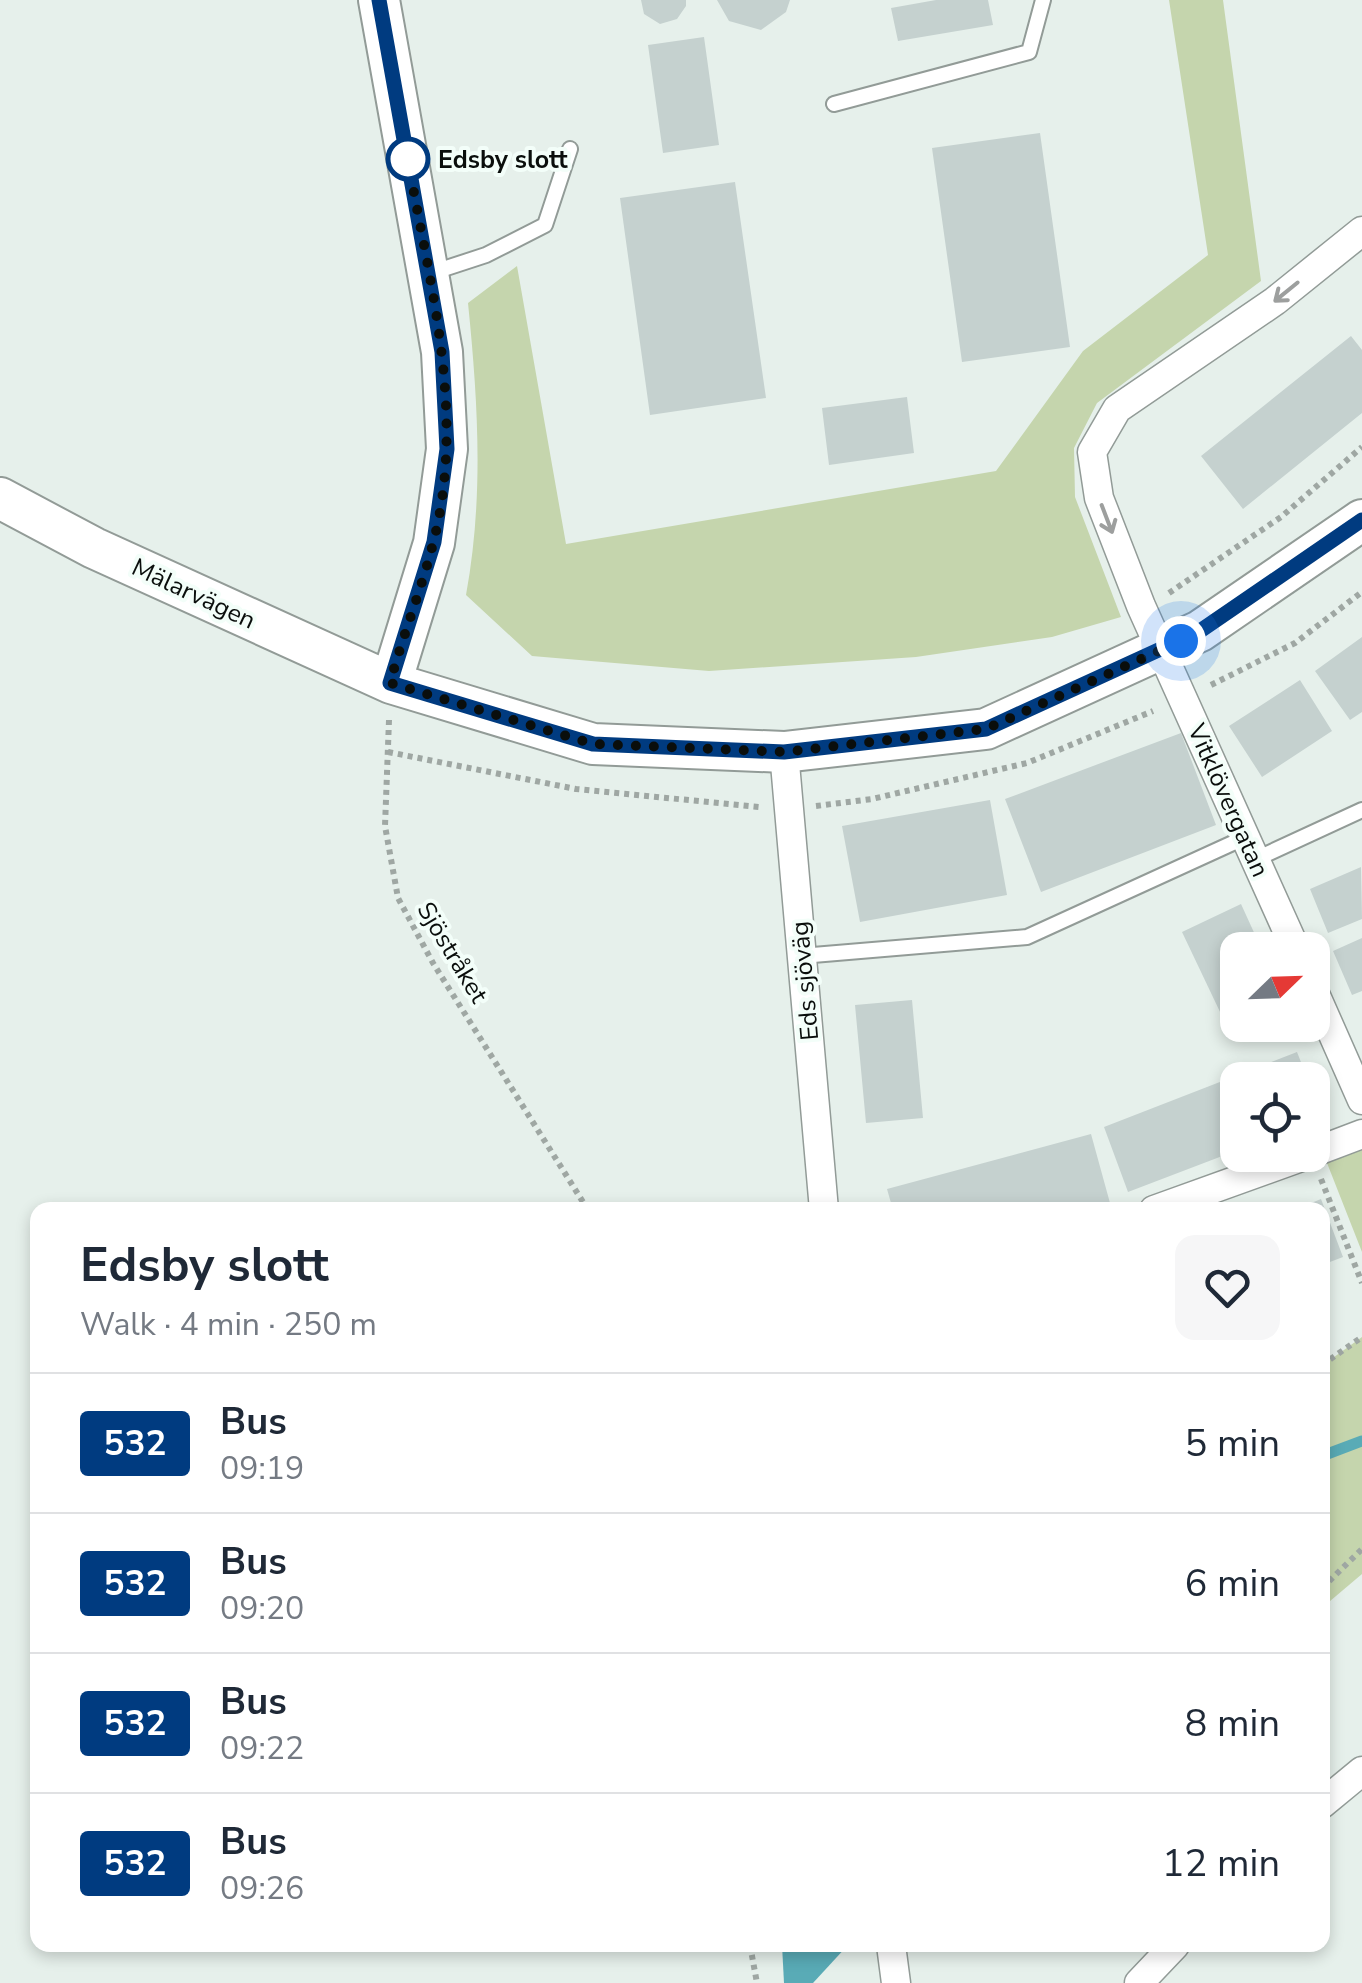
<!DOCTYPE html>
<meta charset="utf-8">
<style>
:root{--surface:#fff;--page:#f6f6f7;--text:#1f2937;--muted:#747a83;--line:#e0e1e3}
body{margin:0;font-family:"Nunito Sans",sans-serif;background:var(--page);color:var(--text);height:100vh;display:flex;flex-direction:column;font-size:38px;white-space:nowrap}
*{box-sizing:border-box;margin:0}
p{font-size:32px;color:var(--muted)}
.icon{flex:none;width:55px;height:55px;fill:none;stroke:currentColor;stroke-width:2;stroke-linecap:round;stroke-linejoin:round}
.map{position:relative;flex:1;overflow:hidden}
.details{position:absolute;left:30px;top:1202px;width:1300px;height:750px;display:flex;flex-direction:column;background:var(--surface);border-radius:20px;box-shadow:0 5px 15px #0003}
.details>*{flex:none}
.badge{padding:0 20px;border-radius:8px;font-size:35px;line-height:65px}
.needle{width:65px;rotate:67deg}
.controls{position:absolute;left:1220px;top:932px;display:grid;gap:20px}
.controls a{display:grid;place-items:center;width:110px;height:110px;border-radius:20px;background:var(--surface);box-shadow:0 5px 15px #0003;font-size:50px}
.you{position:absolute;width:50px;height:50px;margin:-25px;border:8px solid #fff;border-radius:50%;background:#1a73e8;box-shadow:0 0 0 15px #1a73e833}
.map>.badge{position:absolute;translate:-50% -50%;box-shadow:0 0 0 5px #fff}
.round{display:grid;place-items:center;flex:none;width:105px;height:105px;border-radius:20px;background:var(--page)}
.headline{display:flex;align-items:center;justify-content:space-between;height:170px;padding:0 50px}
h1{font-size:48px;font-weight:700;line-height:75px}
ul{padding:0;list-style:none}
li{display:flex;align-items:center;gap:30px;height:140px;padding:0 50px;border-top:2px solid var(--line)}
li div{flex:1}
li b{display:block;font-size:38px}
li em{font-style:normal}
li .badge{min-width:110px;font-weight:700;text-align:center}
.map>svg:first-child{display:block}
.green{fill:#c5d5ad}
.water{fill:#59abb6}
.lines{fill:none;stroke-linecap:round;stroke-linejoin:round}
.stream{stroke:#59abb6;stroke-width:11}
.building{fill:#c5d1cf}
.lane-casing{stroke:#929b97;stroke-width:18}
.street-casing{stroke:#929b97;stroke-width:31}
.secondary-casing{stroke:#929b97;stroke-width:44}
.path{stroke:#9fa7a3;stroke-width:6;stroke-dasharray:5 5;stroke-linecap:butt}
.lane{stroke:#fff;stroke-width:14}
.street{stroke:#fff;stroke-width:28}
.secondary{stroke:#fff;stroke-width:40}
.oneway{stroke:#9d9f9e}
.line-casing{stroke:#fff;stroke-width:22}
.line{stroke:#003b80;stroke-width:15}
.walk{stroke:#0a0e0c;stroke-width:10;stroke-dasharray:0 18}
.stop-dot{fill:#fff;stroke:#003b80;stroke-width:5}
.labels{text-anchor:middle;stroke-width:8;stroke-linejoin:round;paint-order:stroke}
.stop-label{font-size:25px;font-weight:bold;fill:#0a0e0c;stroke:#f3fef9;text-anchor:start}
.street-label{font-size:25px;fill:#0a0e0c;stroke:#f3fef9}
</style>
<div class="map">
<svg width="1362" height="1983" viewBox="0 0 1362 1983">
<rect width="100%" height="100%" fill="#e6f0eb"/>
<path class="green" d="M1169,0H1223L1261,281L1097,403L1074,448L1075,497L1121,617L1052,637L916,657L709,671L532,656L466,595C484,497 478,402 468,303L517,266L566,544L996,471L1083,351L1208,255Z
M1362,1149V1252L1327,1163Z
M1362,1337V1574L1323,1607V1365Z"/>
<path class="water" d="M782,1945H848L813,1983H784Z"/>
<g class="lines">
<path class="stream" d="M1322,1456L1362,1441"/>
</g>
<path class="building" d="M641,0H686V6L677,19L660,24L644,14Z
M717,0H790L786,12L761,30L729,21Z
M936,0H988L993,25L898,41L891,8Z
M704,37L719,145L663,153L648,45Z
M1040,133L1070,347L962,362L932,148Z
M735,182L766,398L650,415L620,198Z
M1351,336L1362,350V413L1243,509L1201,456Z
M907,397L914,453L829,465L822,408Z
M1362,637V712L1350,720L1315,671Z
M1300,680L1332,731L1262,777L1229,726Z
M1181,733L1216,825L1041,892L1005,799Z
M990,800L1007,895L860,922L842,826Z
M1361,867L1362,919L1328,933L1310,889Z
M1241,904L1262,950H1238V1025H1252L1231,1035L1182,932Z
M1362,938V991L1352,995L1333,951Z
M912,1000L923,1118L866,1123L855,1005Z
M1297,1052L1308,1080H1238V1150L1128,1192L1104,1127Z
M1091,1134L1110,1203L1084,1210H893L887,1189Z
M1321,1199L1343,1257L1322,1265V1210H1294Z"/>
<g class="lines">
<g class="lane-casing">
<path id="lane" d="M834,104L1029,52L1043,0
M431,273L486,255L545,225L570,149
M1256,859L1362,810
M801,956L1027,937L1246,837"/>
</g>
<g class="street-casing">
<path id="street" d="M784,752L824,1210
M1296,950L1141,606L1099,498L1092,452L1117,409L1275,301L1362,231
M1312,987L1362,1100
M1312,1153L1362,1134
M1154,1210L1307,1155
M1322,1804L1362,1771
M891,1945L896,1983
M1139,1983L1175,1945"/>
</g>
<g class="secondary-casing">
<path id="secondary" d="M379,0L442,352L447,449L434,543L391,683
M0,498L94,548L391,683L593,744L784,752L986,729L1200,631L1362,520"/>
</g>
<path class="path" d="M1169,593L1281,517L1362,447
M1211,685L1295,643L1362,592
M389,720L385,826L398,898L433,963L588,1210
M388,752L576,789L759,807
M816,806L872,799L1027,763L1153,711
M1321,1179L1362,1283
M1322,1365L1362,1337
M1322,1588L1362,1549
M750,1945L757,1983"/>
<use href="#lane" class="lane"/>
<use href="#street" class="street"/>
<use href="#secondary" class="secondary"/>
</g>
<defs><path id="oneway-shaft" d="M-6 0H5M1.5-3L5.5 0L1.5 3" fill="none" stroke-width="1.6" stroke-linecap="round" stroke-linejoin="round" transform="scale(2.5)"/></defs>
<g class="oneway">
<use href="#oneway-shaft" transform="translate(1286 292) rotate(141)"/>
<use href="#oneway-shaft" transform="translate(1107 519) rotate(69)"/>
</g>
<g class="lines">
<g class="line-casing">
<path id="line" d="M379,0L442,352L447,449L434,542L390,683L593,744L784,752L986,729L1200,631L1362,520"/>
</g>
<use href="#line" class="line"/>
<path class="walk" d="M408,159L406,149C426,266 460,387 441,506C431,567 406,624 390,683L593,744L784,752L986,729L1181,641"/>
</g>
<circle class="stop-dot" cx="408" cy="159" r="20"/>
<g class="labels">
<g class="stop-label">
<text x="438" y="168">Edsby slott</text>
</g>
<g class="street-label">
<text transform="translate(194 593) rotate(25)" y="9">Mälarvägen</text>
<text transform="translate(1229 800) rotate(66)" y="9">Vitklövergatan</text>
<text transform="translate(453 952) rotate(59)" y="9">Sjöstråket</text>
<text transform="translate(804 981) rotate(-95)" y="9">Eds sjöväg</text>
</g>
</g>
</svg>
<div class="controls">
<a><svg class="needle" viewBox="-14 -14 28 28"><path d="M0-13l5 13h-10z" fill="#e53935"/><path d="M0 13l5-13h-10z" fill="#747a83"/></svg></a>
<a><svg class="icon" aria-label="locate" viewBox="0 0 24 24"><circle cx="12" cy="12" r="6"/><path d="M12 2v4M12 18v4M2 12h4M18 12h4"/></svg></a>
</div>
<div class="you" style="left:1181px;top:641px"></div>
<section class="details">
<div class="headline"><div><h1>Edsby slott</h1><p>Walk · 4 min · 250 m</p></div><a class="round"><svg class="icon" aria-label="heart" viewBox="0 0 24 24"><path d="M12 20l-8-8c-3-5 5-10 8-4 3-6 11-1 8 4z"/></svg></a></div>
<ul>
<li><span class="badge" style="background:#003b80;color:#fff">532</span><div><b>Bus</b><p>09:19</p></div><em>5 min</em></li>
<li><span class="badge" style="background:#003b80;color:#fff">532</span><div><b>Bus</b><p>09:20</p></div><em>6 min</em></li>
<li><span class="badge" style="background:#003b80;color:#fff">532</span><div><b>Bus</b><p>09:22</p></div><em>8 min</em></li>
<li><span class="badge" style="background:#003b80;color:#fff">532</span><div><b>Bus</b><p>09:26</p></div><em>12 min</em></li>
</ul>
</section>
</div>
